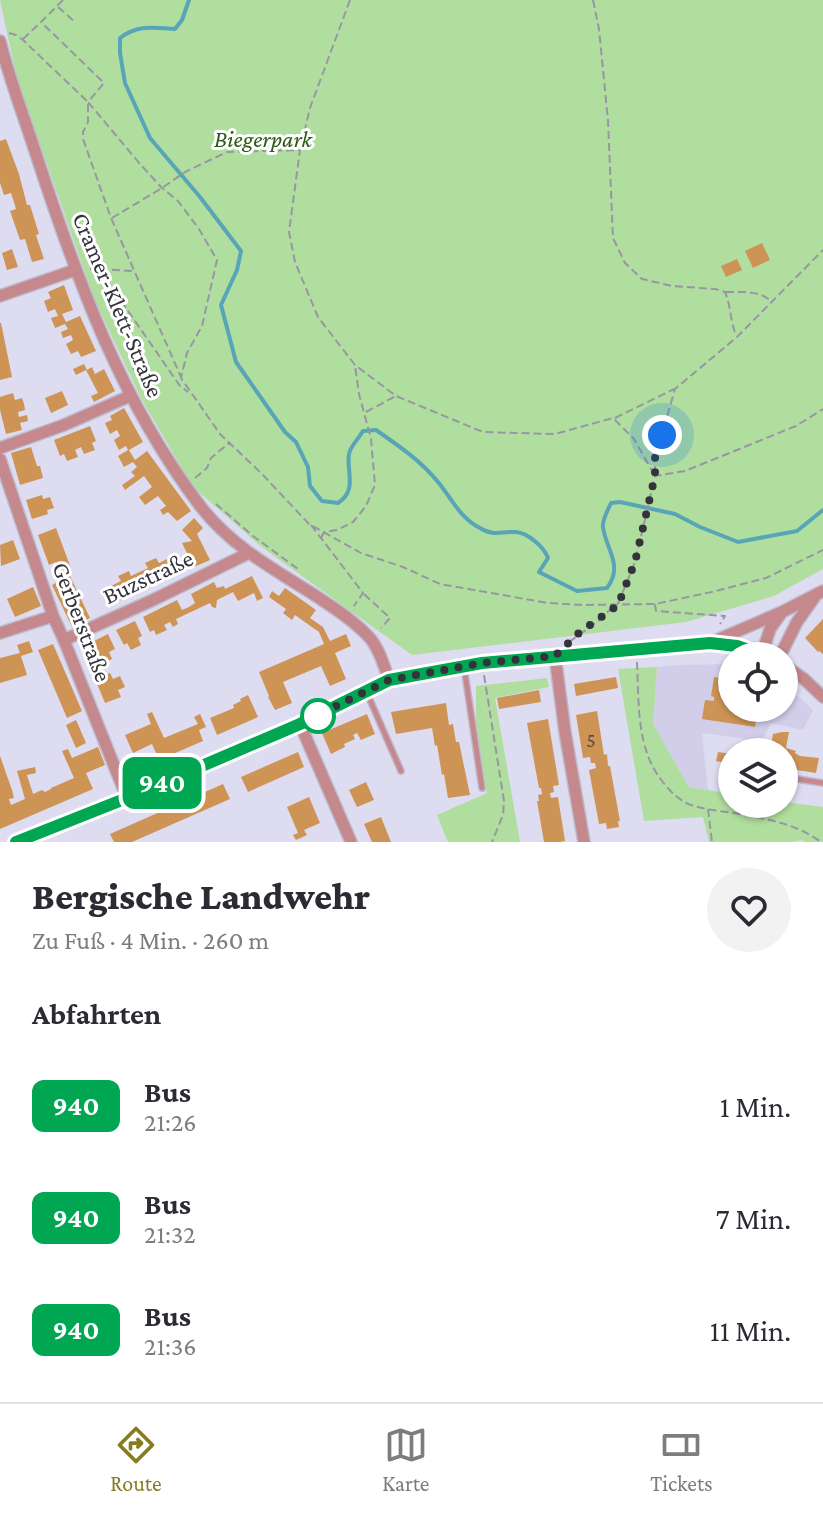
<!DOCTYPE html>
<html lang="de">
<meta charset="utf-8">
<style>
:root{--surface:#fff;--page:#f2f2f3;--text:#2b2b33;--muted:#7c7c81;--line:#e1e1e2;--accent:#877b20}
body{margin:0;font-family:"Crimson Pro",serif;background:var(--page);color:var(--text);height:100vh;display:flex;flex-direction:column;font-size:30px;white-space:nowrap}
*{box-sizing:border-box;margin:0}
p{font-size:26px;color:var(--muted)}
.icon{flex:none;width:44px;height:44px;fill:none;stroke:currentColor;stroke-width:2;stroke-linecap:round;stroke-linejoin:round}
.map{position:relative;height:842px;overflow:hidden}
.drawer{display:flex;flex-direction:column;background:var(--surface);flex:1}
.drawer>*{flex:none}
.badge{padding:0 16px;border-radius:12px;font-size:28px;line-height:52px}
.tools{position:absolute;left:718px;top:642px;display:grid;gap:16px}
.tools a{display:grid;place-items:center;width:80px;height:80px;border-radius:50%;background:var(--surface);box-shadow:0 2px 6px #0004;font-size:40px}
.you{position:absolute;width:40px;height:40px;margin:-20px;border:6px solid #fff;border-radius:50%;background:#1a73e8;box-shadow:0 0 0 12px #1a73e833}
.map>.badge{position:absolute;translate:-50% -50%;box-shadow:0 0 0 4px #fff}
h2{padding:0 32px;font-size:30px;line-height:72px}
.round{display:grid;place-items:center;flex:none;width:84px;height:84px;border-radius:42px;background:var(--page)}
.overview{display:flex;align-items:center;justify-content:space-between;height:136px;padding:0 32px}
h1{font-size:38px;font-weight:800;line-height:60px}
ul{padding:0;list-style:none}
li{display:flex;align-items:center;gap:24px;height:112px;padding:0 32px}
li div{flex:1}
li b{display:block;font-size:30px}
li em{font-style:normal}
li .badge{min-width:88px;font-weight:700;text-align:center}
.tab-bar{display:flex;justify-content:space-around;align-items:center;height:112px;border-top:2px solid var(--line);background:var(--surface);font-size:22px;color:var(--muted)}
.tab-bar a{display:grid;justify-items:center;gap:4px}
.tab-bar .selected{color:var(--accent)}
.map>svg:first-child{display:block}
.built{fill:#d2ceea}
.green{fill:#b0de9e}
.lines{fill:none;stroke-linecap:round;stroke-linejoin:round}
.stream{stroke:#59a5b8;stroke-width:4}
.building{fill:#ce9456}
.service-casing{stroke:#bcbacc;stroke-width:8}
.minor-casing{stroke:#bcbacc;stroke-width:14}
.path{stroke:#9896a5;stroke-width:2;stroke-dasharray:8 4;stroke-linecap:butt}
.service{stroke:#c5888d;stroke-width:5}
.minor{stroke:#c5888d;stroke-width:11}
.line-casing{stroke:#fff;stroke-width:18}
.line{stroke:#00a651;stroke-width:12}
.walk{stroke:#34333b;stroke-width:8;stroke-dasharray:0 14.4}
.stop-dot{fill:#fff;stroke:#00a651;stroke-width:4}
.labels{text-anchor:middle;stroke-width:6;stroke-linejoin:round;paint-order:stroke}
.number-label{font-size:20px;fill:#5a4b42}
.park-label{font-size:24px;font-style:italic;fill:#2c5815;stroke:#fff}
.street-label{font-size:24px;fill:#34333b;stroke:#fff}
</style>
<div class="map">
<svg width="823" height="842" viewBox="0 0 823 842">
<rect width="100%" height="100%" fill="#dedcf0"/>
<path class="built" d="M725,664L732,666V708H784V688L800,698L813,710L803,730L771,723L762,741L702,733L708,790L689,787L653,724L657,667L677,665Z"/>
<path class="green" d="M0,0H823V569L774,596L686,622L412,655L263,548L192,486L141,398L95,301L17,79Z
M657,667L653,724L689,787L732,794V804H784V802L823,807V842H804L803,840L790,842H709L703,817L644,821L618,669Z
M547,678L549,687L495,698L520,842H448L437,815L487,793L476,727V686Z"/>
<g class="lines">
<path class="stream" d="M189,0L182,20L175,29C153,28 139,24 120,38V53L125,83L150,138L200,197L241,251L237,270L221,305L236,362L285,432L296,442L308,467L310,486L322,501L338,503C358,490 346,471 349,454C350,447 359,438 363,431L376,430C399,446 421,461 438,482C452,499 460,518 480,528C495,537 500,531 516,532C528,533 544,547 548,558L539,572L577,591L607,588C624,565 606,550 603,527C602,520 608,510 611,503L620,502L675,514L700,527L738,542L797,531L823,510"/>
</g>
<path class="building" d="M6,139L19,174L27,205H30L39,234L36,235L44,259L32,262L25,239L20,240L10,211L16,209L11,193L4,195L0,183V141Z
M762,243L770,260L753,268L745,251Z
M12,249L18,267L7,270L2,253Z
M737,259L742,270L726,277L721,266Z
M64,285L73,310L62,314L66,322L80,316L96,351L81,357L78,351L71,354L66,344L73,340L71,335L63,338L61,332L68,329L65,324L55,328L51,318L58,316L55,309L48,312L44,301L51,298L48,292Z
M0,323H1L12,377L0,380Z
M84,364L87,370L92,367L95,374L104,369L115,391L94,402L91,396L98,393L86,370L76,375L73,369Z
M62,391L68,405L51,413L45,398Z
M13,393L15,400L22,398L24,404L25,410L18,412L19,417L27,415L28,421L20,423L22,430L6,434L0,410V397Z
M124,408L143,442L129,450L135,460L147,451L191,511L177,521L168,512L163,515L160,510L166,506L158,496L145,505L139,497L152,487L144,476L125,490L122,485L135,476L131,472L137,467L133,462L124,467L118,456L128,450L126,446L119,450L114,440L120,436L117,430L110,434L105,423L112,420L110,416Z
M90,426L96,441L92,443L95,450L84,454L81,447L75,450L78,457L67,461L64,454L60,456L54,440Z
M31,447L37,466H40L43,478L20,485L11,453Z
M42,495L43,499L50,497L54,508L47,510L48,514L32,519L26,500Z
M194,518L203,528L197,534L210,560L194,567L182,543L192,541L182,530Z
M56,528L72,571L61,575L56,562L49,565L38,535Z
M13,540L20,559L1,566L0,545Z
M171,557L179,572L115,603L107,588L121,581L118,576L129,571L131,576L148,568L145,563L156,558L159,563Z
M70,576L90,618L72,627L52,585Z
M252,576L263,598L257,601L254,593L238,601L233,592L217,600L216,608L212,607L210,603L176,619L178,624L173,627L170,622L164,625L167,630L156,635L154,630L150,632L143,617L177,600L182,610L189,607L195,603L191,594L214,582L217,588L224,586L225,589Z
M33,587L41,606L15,617L7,599Z
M285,588L316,610L310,618L323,627L330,641L346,634L351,646L335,653L346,679L330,686L321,666L283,682L292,703L275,710L268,697L269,696L259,672L324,644L319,632L295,615L292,620L283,613L286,609L269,597L272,591L279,596Z
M823,619V654L819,651L818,652L805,638Z
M135,621L142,636L138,638L141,645L131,650L127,643L124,645L116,630Z
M108,634L115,649L109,652L112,659L102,664L98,657L92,661L84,646Z
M29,641L33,652L21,656L27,675L0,683V658L20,653L17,645Z
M53,644L82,711L67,718L38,650Z
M110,673L113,679L120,676L125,687L118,690L121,697L105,703L95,679Z
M616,677L618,688L576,696L574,684Z
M714,677L732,680V708H758L755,727L702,719L705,700L714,701V697L711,696Z
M539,690L541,702L499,709L497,698Z
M248,695L258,717L217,735L210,718L234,708L233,705L241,701L240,699Z
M446,703L449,725L453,724L456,742H459L470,795L448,798L444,774L442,775L437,745L435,746L432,728L396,734L391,712Z
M597,711L604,755L607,754L608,766H610L620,821H618L619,827L607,829L606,823L599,824L589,770L596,768L595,763H591L590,757L583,758L576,715Z
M152,712L164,738L198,724L194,717L200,714L206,727L199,730L203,741L159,760L152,744L133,753L125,735L151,724L147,714Z
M367,714L375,734L361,740L357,733L353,735L355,739L344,744L345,747L331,754L322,733Z
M548,719L559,785L553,786L554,792L550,793L551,798L558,797L565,841L560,842H544L537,801H539L538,795L542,794L541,788H539L527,723Z
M76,720L86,743L76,748L66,725Z
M782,732H789L786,748L796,751L795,753L800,756L819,758L816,773L784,768V752H770L773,734Z
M98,747L105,765L86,773L93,789L0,829V756L12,790L14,798L9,799L11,805L25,799L17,771L35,767L36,773L27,775L33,794L42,790L45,792L51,789V788L74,778L62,751L68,749L72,758Z
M298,752L304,767L248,792L241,777Z
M718,752L732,754V778L724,776L725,763L716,761Z
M366,782L374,800L357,807L349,790Z
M223,784L230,799L132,842H114L110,834Z
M309,797L320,823L304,830L307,835L296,840L293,835L298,833L287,807Z
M381,817L391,842H372L364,824Z"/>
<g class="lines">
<g class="service-casing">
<path id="service" d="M464,667L482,788
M367,693L401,771
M784,777L823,783"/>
</g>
<g class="minor-casing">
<path id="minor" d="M0,41C9,78 23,114 35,151C76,277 120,401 201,507C231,546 275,570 316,596C334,608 353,620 369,637C379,648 384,666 389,680
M0,296L75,270
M0,448L64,425L130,396
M0,459L53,616L64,640L127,798
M0,633L53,616
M64,640L153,600L249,553
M711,643L737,646L766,656
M762,654L770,629L782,612
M555,656L565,732L584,842
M780,656L797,622L814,598
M784,665L804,679L823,697
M300,724L351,842
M16,842L127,798L300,724L389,680L482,663L710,643L782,612L823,591"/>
</g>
<path class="path" d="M63,0L41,22L104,83L88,102L140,164L162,188L178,201L199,229L217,260L202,326L187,353L181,378L220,434L262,474L309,524L361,553L403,567L440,584L548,603L583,605L655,604L716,591L766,578L823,550
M350,0L310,108L300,150L289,232L295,262L318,317L355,365L396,396L483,432L555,434L613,418L634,439L655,476V458L675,389L737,337L823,250
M593,0L599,29L608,121L613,238L625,263L642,279L672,286L715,289L725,292C731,306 730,321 736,335
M58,7L75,22
M9,33L16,35L23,40L88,102V122L83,132V139L111,218L181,377
M23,39L41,22
M112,218L162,188L185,172L227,152L300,150
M90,269H99L180,386L188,392
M100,269L134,271
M726,292C742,292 760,290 772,302
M133,368L139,380
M366,412L396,396
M615,418L674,389
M195,478L207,468L211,458L229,443
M216,504L253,536L298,569
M311,525L363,593L354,606
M321,538L324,532L337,530L353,522L366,506L375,485L371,439L359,394L355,366
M364,594L390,618L381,628
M618,604L635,562L655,476L685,471L796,426L823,409
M655,604L656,611L725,616L720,624
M569,642L597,622L614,606
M637,662C639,703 636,748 662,781C670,791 678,800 691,805C710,811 732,812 752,816C779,822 799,826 821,842
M484,675L504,801L503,815L492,842
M708,809L712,842"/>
<use href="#service" class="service"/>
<use href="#minor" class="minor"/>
</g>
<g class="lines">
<g class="line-casing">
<path id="line" d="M16,842L127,798L300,724L389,680L482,663L710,643L737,646L766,656"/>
</g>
<use href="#line" class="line"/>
<path class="walk" d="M318,716L314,717L389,680L482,663L555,656L579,633L618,605L635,562L655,476V458L662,435"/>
</g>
<circle class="stop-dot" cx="318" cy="716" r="16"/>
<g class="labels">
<g class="number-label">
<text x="591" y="747">5</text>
</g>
<g class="park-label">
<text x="263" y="147">Biegerpark</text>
</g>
<g class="street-label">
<text transform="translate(118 305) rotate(67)" y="8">Cramer-Klett-Straße</text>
<text transform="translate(148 577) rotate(-25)" y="8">Buzstraße</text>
<text transform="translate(82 622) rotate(69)" y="8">Gerberstraße</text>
</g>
</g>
</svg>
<div class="tools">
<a><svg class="icon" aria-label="locate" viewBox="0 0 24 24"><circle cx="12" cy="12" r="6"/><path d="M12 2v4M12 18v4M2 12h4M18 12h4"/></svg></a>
<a><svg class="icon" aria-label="layers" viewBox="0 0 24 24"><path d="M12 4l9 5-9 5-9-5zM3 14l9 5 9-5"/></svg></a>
</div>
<div class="you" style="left:662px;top:435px"></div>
<b class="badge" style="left:162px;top:783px;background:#00a651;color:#fff">940</b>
</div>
<section class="drawer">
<div class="overview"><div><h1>Bergische Landwehr</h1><p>Zu Fuß · 4 Min. · 260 m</p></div><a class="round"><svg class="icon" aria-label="heart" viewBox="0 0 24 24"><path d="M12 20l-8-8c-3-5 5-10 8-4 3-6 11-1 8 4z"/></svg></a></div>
<h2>Abfahrten</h2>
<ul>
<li><span class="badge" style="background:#00a651;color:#fff">940</span><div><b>Bus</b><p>21:26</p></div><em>1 Min.</em></li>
<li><span class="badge" style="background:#00a651;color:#fff">940</span><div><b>Bus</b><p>21:32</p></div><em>7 Min.</em></li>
<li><span class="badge" style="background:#00a651;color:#fff">940</span><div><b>Bus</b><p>21:36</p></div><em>11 Min.</em></li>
</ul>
</section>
<nav class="tab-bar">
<a class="selected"><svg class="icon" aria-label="directions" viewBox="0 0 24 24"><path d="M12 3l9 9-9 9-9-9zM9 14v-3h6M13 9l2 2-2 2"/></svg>Route</a>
<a><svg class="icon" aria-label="map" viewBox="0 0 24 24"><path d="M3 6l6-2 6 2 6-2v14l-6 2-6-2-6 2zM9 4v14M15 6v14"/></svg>Karte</a>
<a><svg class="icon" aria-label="tickets" viewBox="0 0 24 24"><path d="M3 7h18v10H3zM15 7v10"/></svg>Tickets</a>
</nav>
